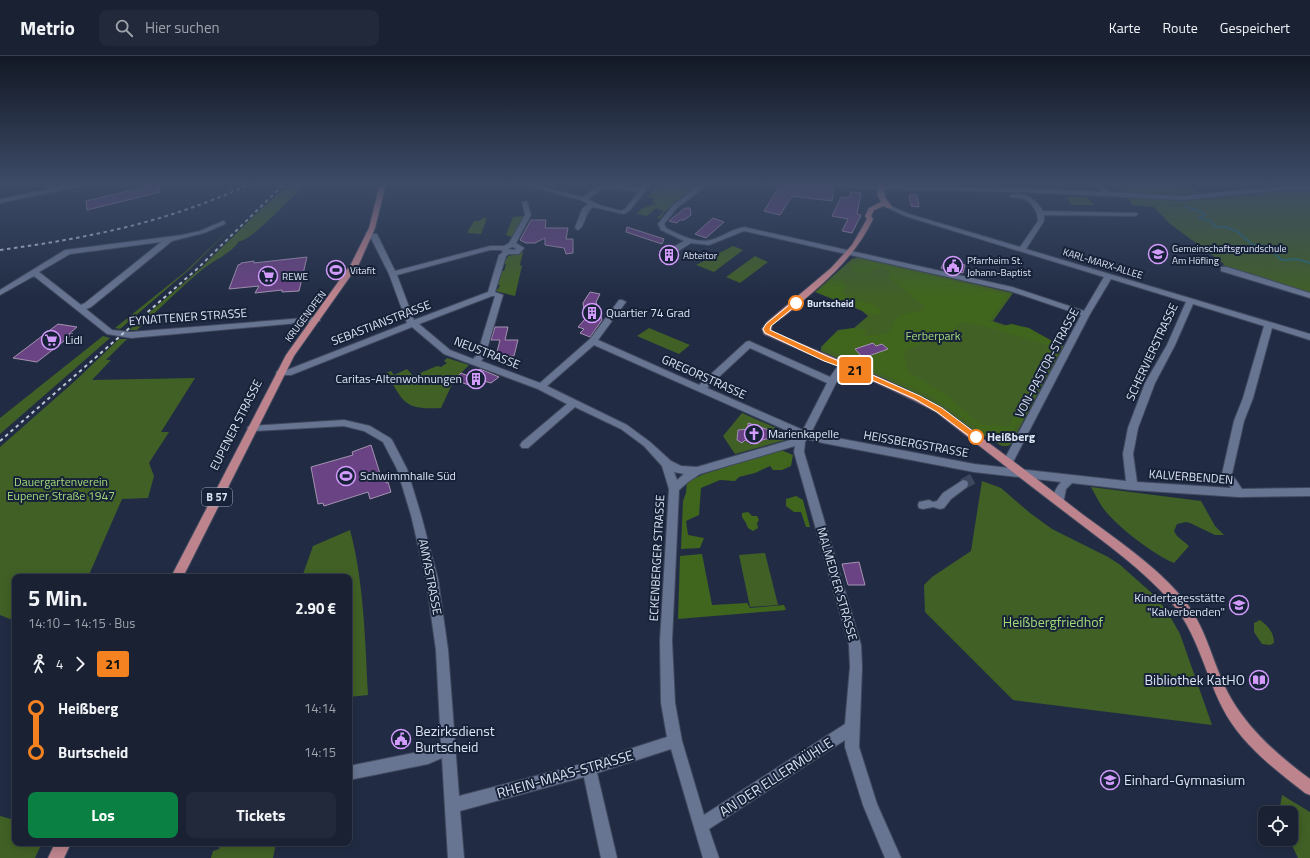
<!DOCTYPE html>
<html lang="de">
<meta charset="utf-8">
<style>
:root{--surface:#192133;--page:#22293b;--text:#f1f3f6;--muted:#9fa3ac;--line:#373e4e;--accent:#0b8043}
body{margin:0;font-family:"Titillium Web",sans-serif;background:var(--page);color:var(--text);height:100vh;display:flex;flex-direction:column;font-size:15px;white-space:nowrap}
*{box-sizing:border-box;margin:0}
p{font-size:13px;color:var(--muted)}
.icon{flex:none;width:22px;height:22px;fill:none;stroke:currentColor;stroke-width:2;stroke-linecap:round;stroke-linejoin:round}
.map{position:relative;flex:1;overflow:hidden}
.details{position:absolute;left:12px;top:518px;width:340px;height:272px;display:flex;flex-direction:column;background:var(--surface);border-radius:8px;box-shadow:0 2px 10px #0003,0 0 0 1px var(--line)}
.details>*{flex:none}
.badge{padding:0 8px;border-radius:3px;font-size:14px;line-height:26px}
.tools{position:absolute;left:1258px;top:750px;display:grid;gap:8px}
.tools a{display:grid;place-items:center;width:40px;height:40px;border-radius:8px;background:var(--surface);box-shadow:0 2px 10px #0003,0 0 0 1px var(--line);font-size:20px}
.map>.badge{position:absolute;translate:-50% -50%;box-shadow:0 0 0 2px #fff}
.legs{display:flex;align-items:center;gap:6px;height:44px;padding:0 16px;font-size:13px}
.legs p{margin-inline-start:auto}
.head{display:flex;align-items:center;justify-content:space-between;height:68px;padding:0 16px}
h1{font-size:22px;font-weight:700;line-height:30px}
.primary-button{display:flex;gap:8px;margin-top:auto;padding:8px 16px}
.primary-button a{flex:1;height:46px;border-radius:8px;background:var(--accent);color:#fff;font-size:16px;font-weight:700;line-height:46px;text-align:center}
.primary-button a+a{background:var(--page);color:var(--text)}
ul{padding:0 16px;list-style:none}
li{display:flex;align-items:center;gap:14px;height:44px;font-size:15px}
li i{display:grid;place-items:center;width:6px;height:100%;margin:0 5px;background:currentColor}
li i::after{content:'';width:10px;height:10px;margin:-5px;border:3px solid;border-radius:50%;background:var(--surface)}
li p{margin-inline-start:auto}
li:first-child i{background:linear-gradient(#0000 50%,currentColor 0)}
li:last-child i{background:linear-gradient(currentColor 50%,#0000 0)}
header{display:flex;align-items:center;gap:24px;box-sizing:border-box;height:56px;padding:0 20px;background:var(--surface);border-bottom:1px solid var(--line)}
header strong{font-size:19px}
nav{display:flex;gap:22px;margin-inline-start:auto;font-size:14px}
.search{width:280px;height:36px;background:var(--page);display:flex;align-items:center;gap:10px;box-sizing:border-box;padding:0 14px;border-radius:8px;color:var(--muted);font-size:15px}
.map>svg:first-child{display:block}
.green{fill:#416026}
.forest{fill:#40661d}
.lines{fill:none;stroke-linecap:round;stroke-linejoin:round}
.stream{stroke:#296b6c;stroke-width:2}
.building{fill:#6a4384;stroke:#a493b1}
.minor-tunnel{stroke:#3d475e;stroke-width:11;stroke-dasharray:11 5.5;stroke-linecap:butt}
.minor-casing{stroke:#40495e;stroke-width:2}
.major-casing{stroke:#40495e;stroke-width:2}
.minor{fill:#687592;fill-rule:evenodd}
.major{fill:#be848d;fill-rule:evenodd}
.rail{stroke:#bfc8d9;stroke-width:2;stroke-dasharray:3.5 3.5;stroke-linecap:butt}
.line-1{fill:#f58220;stroke:#fff}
.stop-1-dot{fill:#fff;stroke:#f58220;stroke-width:2}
.labels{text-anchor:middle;stroke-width:4;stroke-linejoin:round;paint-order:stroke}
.far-poi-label{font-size:10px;fill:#dbe3f3;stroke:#172239;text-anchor:start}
.far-street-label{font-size:10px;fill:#dbe3f3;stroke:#172239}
.far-stop-label{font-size:10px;font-weight:bold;fill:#dbe3f3;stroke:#172239;text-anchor:start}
.shield{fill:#172239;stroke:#a0a9bb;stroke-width:1}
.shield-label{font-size:11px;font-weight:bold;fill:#dbe3f3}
.poi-label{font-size:12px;fill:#dbe3f3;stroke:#172239;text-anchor:start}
.street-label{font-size:12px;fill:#dbe3f3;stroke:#172239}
.park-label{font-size:12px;fill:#a2d977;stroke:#172239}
.stop-label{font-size:12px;font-weight:bold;fill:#dbe3f3;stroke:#172239;text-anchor:start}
.near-park-label{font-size:14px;fill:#a2d977;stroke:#172239}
.near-poi-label{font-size:14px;fill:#dbe3f3;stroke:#172239;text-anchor:start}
.near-street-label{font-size:14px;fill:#dbe3f3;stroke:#172239}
</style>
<header>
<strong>Metrio</strong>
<div class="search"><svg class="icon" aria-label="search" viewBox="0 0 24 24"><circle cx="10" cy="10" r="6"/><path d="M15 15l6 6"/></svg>Hier suchen</div>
<nav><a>Karte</a><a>Route</a><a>Gespeichert</a></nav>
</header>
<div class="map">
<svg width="1310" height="802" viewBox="0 0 1310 802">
<rect width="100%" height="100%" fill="#212c44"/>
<path class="green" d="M290,128H306C293,139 252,185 239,185C231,198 215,203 203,213C180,232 159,253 137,274H129L201,212L262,152Z
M658,128H686V132L702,128C689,134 667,150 660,163L657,162L664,155L656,152L647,160L637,158L641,153L656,147L652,146L654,142H647Z
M1104,128H1179L1201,137L1160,139L1129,137Z
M1286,135H1310V238L1222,212L1224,208L1169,167L1154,151L1132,149L1128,142L1183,145Z
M1066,141H1087L1094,149H1072Z
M524,160L512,181L506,179L513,161Z
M483,162H487L481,178L467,177L474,165H479Z
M235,168L191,212L120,273L115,272L186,215Z
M733,190L743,194L714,216L696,209Z
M523,196L520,209L522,210L515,240L492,234L498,233L500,229H494L498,215H504L506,208H501L503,203H507L508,200Z
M755,200L768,206L740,227L726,221Z
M859,201L1013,237L993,265L1064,289L1011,388L1008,390H1002L973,374L926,342L821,295V291L838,274L854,272L868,260L862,255L815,236L852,203Z
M649,272L690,289L679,298L637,280Z
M103,280L110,282L0,378V362Z
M119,283H127L106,304H111L92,324L195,322L161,376H169L149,407L154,420L148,442L122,443L88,521H15V565L0,559V391L75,325Z
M447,302L469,309L454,324L441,352C403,354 404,346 386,317L391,315L394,319L407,313L413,320L437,310L441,311L447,307L444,305Z
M742,357L785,376V378L770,377L769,374L756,369L754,370L751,368L748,369L749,372L738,374L737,378L741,380L737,385L742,387L745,385L752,389L755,386L770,383V381H785V384L735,398L723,380Z
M982,425L1001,432L1030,457L1052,473L1108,501L1119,508L1154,539L1167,555L1180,578L1212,669L1013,644L925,556L924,529L932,521L971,495Z
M1091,431L1201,445L1215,470L1224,479H1215L1190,467L1186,466L1177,468L1174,475L1177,480L1189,490L1174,507C1154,499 1116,470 1103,452C1098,445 1095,438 1091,431Z
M350,474C364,526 365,584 368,639L349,641V521H302L313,490Z
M765,497L778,549L750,551L739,499Z
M1260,564C1268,570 1274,576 1274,587L1270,589L1262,588L1254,576V567Z
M1282,739L1310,756V802H1298L1289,783H1291V757H1279Z
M0,760L15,764V787H42L35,802H0Z
M220,787H276L273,802H211L213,795L219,793Z"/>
<path class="forest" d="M865,204L1008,239L989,265L1002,270L1012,268L1029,272L1061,290L1060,293L991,272L965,266L960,268L946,278L908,293L904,298L907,313L911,318L945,338L980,368L1009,371L1048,301L1045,291L1059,295L1008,386C997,389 944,347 929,339L824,292C829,277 852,267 867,275L865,277V280L886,278L890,275L895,263L906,258L922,254L925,250L889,222V215L880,212L863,218L851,214L852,208L858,205Z
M832,224L843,226L846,231L842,236C857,253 870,239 883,257C874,259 869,259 862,254L817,236Z
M781,394L793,399L791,410L782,414H773L770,410L755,417L739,421L735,425L720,424L701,432L699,459L686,465L688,479L704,482L700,492L681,493L683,445L686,437L687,426L704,418Z
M796,440L803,444L810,471H806L801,456H794L786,450V443Z
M748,456L752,460H757L759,464L757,467L758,472L753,475L748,472L746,467L742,461V457Z
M702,498L712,549L747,547L750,552L784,549L786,554L678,563L680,500Z"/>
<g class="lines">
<path class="stream" d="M1156,128L1161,131
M1185,149C1191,155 1199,153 1205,159L1199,162L1210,165L1214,168V171H1227L1238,176L1253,189L1270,190L1277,193L1275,197C1282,207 1285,204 1294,203C1299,203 1306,206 1310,207"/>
</g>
<path class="building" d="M158,128L160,136L87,154L86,145Z
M781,128L803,132L804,129L834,132L832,145L792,140L780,159L764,155Z
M851,136L861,137L857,158L861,159L852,177L842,175L848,163L832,160L841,141L849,142Z
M909,139H917L919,151L911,150Z
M685,152H690L691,159L684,164H680L677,167L669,165Z
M713,162L724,166L706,182L695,178Z
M531,164H546L545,172H568L566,183H573V197L566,198L564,192L545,189V182L535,187H526L520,184Z
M627,171L664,183L662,188L626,176Z
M307,201L299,235L282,236V234L255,237L259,230L229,233L238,209L241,208V207L254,205V207Z
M945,204L965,209L963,217L941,212Z
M590,236L600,238L596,246L602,264L590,281L580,277L584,273L578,271L585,263L583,247Z
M58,268L77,271L69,278H73L37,306L13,302Z
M495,271H508L505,284H518L514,300H496L500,284H491Z
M873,287L876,290L882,288L888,293L863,302L855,293Z
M480,313L499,321L491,327L484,325L480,328L476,326L472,330L454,324L461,317L471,321Z
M748,367L769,374L770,383H766L756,386L754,385L752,387L745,384L742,387L737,384L738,374L748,373Z
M371,389L382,424L385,423L386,427L388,426L391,436L370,443L368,436L324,450L323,447L318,448L311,411L353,399L352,396Z
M859,506L865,529H848L842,508Z"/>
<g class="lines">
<path class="minor-tunnel" d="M963,428L976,421"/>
<g class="minor-casing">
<path id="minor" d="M58,128H66L64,130L91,128L0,147V143L46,134Z
M520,128H532L582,141L602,128L642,131L644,128H651L630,154L624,158L593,151C584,157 586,170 578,174L575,172L582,153L588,148L581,144ZM604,132L639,135L626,152L621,155L599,149L588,143Z
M701,128H709L677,152L664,168L666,172C680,179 698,189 714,183C725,179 733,173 744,171L1012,231L1084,255L1104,221L905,160L886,151L891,150L909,158L1020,191L1038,165C1038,155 1030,143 1020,142C1017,141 1013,142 1010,141V139C1025,136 1035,142 1043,155L1137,157L1138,158L1135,160L1044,159V165L1026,193L1310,278V284L1272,272L1253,342L1244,365L1232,418L1242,433L1310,432V440L1239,441L1132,434L1072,427L1066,433L1063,448H1055C1051,440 1056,432 1061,426L974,416L823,387L807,383L805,386L804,396L861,589L862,611L859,691L877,748L901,802H885L863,749L845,691V684L709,773L719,802H703L671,693L597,717L617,802H601L584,721L460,755L464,802H448L442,702L428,708L349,724V710L428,694L441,689L436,594L426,523L411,459L397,413L383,386L364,375L344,370L252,375L247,372L249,370L344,364L370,370L390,382L392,384L407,413L421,459L438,523L448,594L459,740L589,706L667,681L661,647L660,585L669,433L662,410L644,390L621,373L575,351L528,392H522L520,389L522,386L567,348L538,333L444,298L412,271L291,319H277L276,317L277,315L287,314L407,267L389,218L371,182L366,181V177L377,178L395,215L490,190H504L509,187L525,159L522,146L527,145L531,159L516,187L524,192L519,198H509L506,200L495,236L503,239L485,300L481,305L540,327L590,283L619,244H622L626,246L598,284L699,329L746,286L749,285L830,321L840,307H846L847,309L840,319L811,377L974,408L1126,425L1123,398L1128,372L1145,327L1167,289L1186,246L1111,223L1090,258L1013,406L1012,409H1004L1003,406L1081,259L1010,235L744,175L709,189L691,187L672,199H666V195L684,185L661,174L658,168L673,149ZM512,191L516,192L514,194L508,193ZM490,194H501L503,196L499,199L488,236L414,264L397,219ZM492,240H495L477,299L473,303L450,294L419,268ZM1193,248L1264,270L1243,342L1234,365L1222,418L1231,432L1137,426L1133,398L1138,372L1155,327L1175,289ZM594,289L799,380L797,382L697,411L681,410L671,405L650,386L627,369L547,330ZM750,292L827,327L803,374L707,332ZM795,390L794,396L849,589L850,611L845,668L704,759L682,685L675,647L672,585L679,434L688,426L700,418ZM674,416L684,418L677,424Z
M829,128L1024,132L1103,136L1093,128H1101L1110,136L1182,140L1286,130H1310V134H1286L1182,144L1024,136L869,133L832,130Z
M223,165L225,166V168L204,177L172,185L91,251L86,253L112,274L131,276L317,261H320V265L131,282L107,278L34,220L0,239V234L65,194L182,179L200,175ZM161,186L85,247L81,249L39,216L70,198Z
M1221,211H1227L1310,237V242L1221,215Z
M963,424L967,425L968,428L967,431L951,443L944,452L940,453L933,451L923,453L919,452L918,449L919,446L929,444L933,446L937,445L943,437Z"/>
</g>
<g class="major-casing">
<path id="major" d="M0,128H3V129L0,131Z
M380,128H386L375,172L359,208L294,300L183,521H171L286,299L351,208L369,172Z
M878,128H884L885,141L892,151L891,152H887L884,150L874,154L871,160L873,163C854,203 821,230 787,258C782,262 777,265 772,269L771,275C828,300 887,322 942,352C989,387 1036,422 1082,458C1116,483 1152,507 1180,539C1209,572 1211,608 1232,644C1251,676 1280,701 1310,723V739L1305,737C1274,713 1240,687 1222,651C1204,615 1197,576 1171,546C1143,514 1108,489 1074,463C1028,428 982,392 936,356C881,326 821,304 764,278L762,273L767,266L831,212L852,189L867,163L865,160L869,152L881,146L877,138Z
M55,787H71L64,802H48Z"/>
</g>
<use href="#minor" class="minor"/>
<use href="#major" class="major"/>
<path class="rail" d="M0,194C89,182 168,166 250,128
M0,385L197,213L284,128"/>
</g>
<linearGradient id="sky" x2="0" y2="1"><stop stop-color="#121825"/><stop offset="0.53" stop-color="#3d4b67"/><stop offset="1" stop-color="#3d4b67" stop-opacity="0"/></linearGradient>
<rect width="1310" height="241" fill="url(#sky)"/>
<path class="line-1" d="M794,245L799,247L771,270L770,274L829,301L854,311L920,340L942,352L978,379V383H973L937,356L915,343L849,314L824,305L765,277L763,273L766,268Z"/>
<defs>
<g id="school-ring" transform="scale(1)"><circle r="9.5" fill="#172239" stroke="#d39cfc" stroke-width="1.5"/><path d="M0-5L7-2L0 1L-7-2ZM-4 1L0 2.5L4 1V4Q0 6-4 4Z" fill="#d39cfc"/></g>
<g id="building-ring" transform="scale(1)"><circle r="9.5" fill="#172239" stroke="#d39cfc" stroke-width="1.5"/><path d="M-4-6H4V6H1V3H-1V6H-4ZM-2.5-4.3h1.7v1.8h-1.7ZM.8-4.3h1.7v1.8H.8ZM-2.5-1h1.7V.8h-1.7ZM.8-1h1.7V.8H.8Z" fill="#d39cfc"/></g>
<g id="civic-ring" transform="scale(1)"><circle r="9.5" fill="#172239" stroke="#d39cfc" stroke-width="1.5"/><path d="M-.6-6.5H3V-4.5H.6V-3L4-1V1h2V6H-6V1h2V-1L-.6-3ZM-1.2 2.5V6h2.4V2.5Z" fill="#d39cfc"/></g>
<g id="stadium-ring" transform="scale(1)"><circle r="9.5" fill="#172239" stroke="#d39cfc" stroke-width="1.5"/><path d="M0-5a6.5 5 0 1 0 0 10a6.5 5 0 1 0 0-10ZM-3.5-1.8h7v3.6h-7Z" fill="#d39cfc"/></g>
<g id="supermarket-ring" transform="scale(1)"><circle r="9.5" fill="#172239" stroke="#d39cfc" stroke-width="1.5"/><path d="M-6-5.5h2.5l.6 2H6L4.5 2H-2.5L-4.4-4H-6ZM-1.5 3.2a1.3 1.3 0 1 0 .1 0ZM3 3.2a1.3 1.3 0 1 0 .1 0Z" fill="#d39cfc"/></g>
<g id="church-ring" transform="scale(1)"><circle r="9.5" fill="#172239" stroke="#d39cfc" stroke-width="1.5"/><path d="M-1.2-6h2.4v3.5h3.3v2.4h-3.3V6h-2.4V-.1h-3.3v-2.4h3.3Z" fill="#d39cfc"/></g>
<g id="library-ring" transform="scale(1)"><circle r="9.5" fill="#172239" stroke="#d39cfc" stroke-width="1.5"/><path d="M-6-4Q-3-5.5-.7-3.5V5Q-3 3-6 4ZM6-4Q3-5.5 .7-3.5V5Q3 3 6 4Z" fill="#d39cfc"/></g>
</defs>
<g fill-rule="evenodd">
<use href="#school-ring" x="1158" y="198"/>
<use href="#building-ring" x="669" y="199"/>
<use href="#civic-ring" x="953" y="210"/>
<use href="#stadium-ring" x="336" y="214"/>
<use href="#supermarket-ring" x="268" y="220"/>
<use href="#building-ring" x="592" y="257"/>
<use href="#supermarket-ring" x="51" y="284"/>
<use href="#building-ring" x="476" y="323"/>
<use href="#church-ring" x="754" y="378"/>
<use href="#stadium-ring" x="346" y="420"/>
<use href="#school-ring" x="1239" y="549"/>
<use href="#library-ring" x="1259" y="624"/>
<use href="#civic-ring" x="401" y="683"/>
<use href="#school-ring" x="1110" y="724"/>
</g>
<g class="stop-1-dot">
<circle cx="796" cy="247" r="7"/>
<circle cx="976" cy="381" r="7"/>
</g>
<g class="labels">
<g class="far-poi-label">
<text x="1172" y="196">Gemeinschaftsgrundschule<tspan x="1172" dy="12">Am Höfling</tspan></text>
<text x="683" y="203">Abteitor</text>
<text x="967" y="208">Pfarrheim St.<tspan x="967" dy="12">Johann-Baptist</tspan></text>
<text x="350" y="218">Vitafit</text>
<text x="282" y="224">REWE</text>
</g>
<g class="far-street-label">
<text transform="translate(1103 207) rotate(17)" y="4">KARL-MARX-ALLEE</text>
<text transform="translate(305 260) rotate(-53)" y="4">KRUGENOFEN</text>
</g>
<g class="far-stop-label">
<text x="807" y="251">Burtscheid</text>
</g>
<rect class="shield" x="202" y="432" width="30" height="18" rx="3"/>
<g class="shield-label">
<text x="217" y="445">B 57</text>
</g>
<g class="poi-label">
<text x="606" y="261">Quartier 74 Grad</text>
<text x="65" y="288">Lidl</text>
<text x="462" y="327" text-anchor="end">Caritas-Altenwohnungen</text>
<text x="768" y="382">Marienkapelle</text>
<text x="360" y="424">Schwimmhalle Süd</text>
<text x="1225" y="546" text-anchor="end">Kindertagesstätte<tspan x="1225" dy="14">"Kalverbenden"</tspan></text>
</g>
<g class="street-label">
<text transform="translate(188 261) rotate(-4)" y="4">EYNATTENER STRASSE</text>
<text transform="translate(381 267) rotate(-21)" y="4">SEBASTIANSTRASSE</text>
<text transform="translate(1152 296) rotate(-65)" y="4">SCHERVIERSTRASSE</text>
<text transform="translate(487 297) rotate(21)" y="4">NEUSTRASSE</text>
<text transform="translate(1047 307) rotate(-62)" y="4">VON-PASTOR-STRASSE</text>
<text transform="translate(704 321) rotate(24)" y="4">GREGORSTRASSE</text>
<text transform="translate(236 369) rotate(-63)" y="4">EUPENER STRASSE</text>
<text transform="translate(916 388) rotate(10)" y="4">HEISSBERGSTRASSE</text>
<text transform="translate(1191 421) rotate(4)" y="4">KALVERBENDEN</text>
<text transform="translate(657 502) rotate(-87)" y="4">ECKENBERGER STRASSE</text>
<text transform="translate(430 521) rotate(79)" y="4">AMYASTRASSE</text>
<text transform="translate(837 528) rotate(74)" y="4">MALMEDYER STRASSE</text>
</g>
<g class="park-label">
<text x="933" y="284">Ferberpark</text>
<text x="61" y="430">Dauergartenverein<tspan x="61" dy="14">Eupener Straße 1947</tspan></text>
</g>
<g class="stop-label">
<text x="987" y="385">Heißberg</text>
</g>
<g class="near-park-label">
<text x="1053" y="571">Heißbergfriedhof</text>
</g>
<g class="near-poi-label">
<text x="1245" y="629" text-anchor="end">Bibliothek KatHO</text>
<text x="415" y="680">Bezirksdienst<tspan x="415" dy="16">Burtscheid</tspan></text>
<text x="1124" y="729">Einhard-Gymnasium</text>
</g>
<g class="near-street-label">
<text transform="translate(565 718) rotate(-16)" y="5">RHEIN-MAAS-STRASSE</text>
<text transform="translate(776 721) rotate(-33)" y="5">AN DER ELLERMÜHLE</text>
</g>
</g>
</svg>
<div class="tools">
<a><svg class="icon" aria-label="locate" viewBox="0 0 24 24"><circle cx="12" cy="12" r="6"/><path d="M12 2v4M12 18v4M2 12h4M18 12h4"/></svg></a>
</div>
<b class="badge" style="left:855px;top:314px;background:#f58220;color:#111">21</b>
<section class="details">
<div class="head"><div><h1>5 Min.</h1><p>14:10 – 14:15 · Bus</p></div><b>2.90 €</b></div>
<div class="legs"><svg class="icon" aria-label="walk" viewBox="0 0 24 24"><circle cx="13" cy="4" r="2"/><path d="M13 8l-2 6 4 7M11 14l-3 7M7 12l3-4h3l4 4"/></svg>4<svg class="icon" aria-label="forward" viewBox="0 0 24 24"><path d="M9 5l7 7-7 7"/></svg><b class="badge" style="background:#f58220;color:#111">21</b></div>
<ul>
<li><i style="color:#f58220"></i><b>Heißberg</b><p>14:14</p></li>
<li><i style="color:#f58220"></i><b>Burtscheid</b><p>14:15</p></li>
</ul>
<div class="primary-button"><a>Los</a><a>Tickets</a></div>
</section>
</div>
